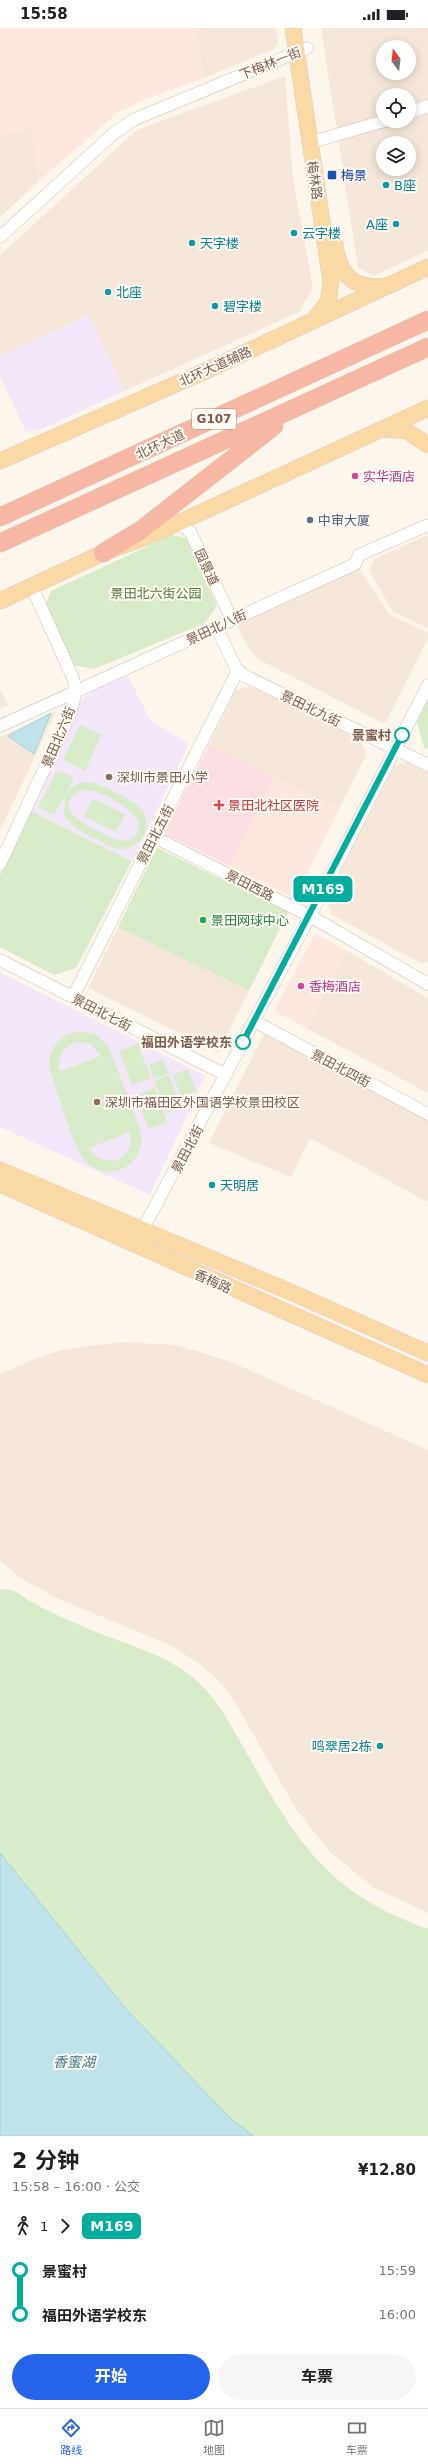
<!DOCTYPE html>
<html lang="zh">
<meta charset="utf-8">
<style>
:root{--surface:#fff;--page:#f6f6f6;--text:#202124;--muted:#757577;--line:#e0e0e0;--accent:#2563eb}
body{margin:0;font-family:"DejaVu Sans","Noto Sans SC",sans-serif;background:var(--page);color:var(--text);height:100vh;display:flex;flex-direction:column;font-size:15px;white-space:nowrap}
*{box-sizing:border-box;margin:0}
p{font-size:13px;color:var(--muted)}
.icon{flex:none;width:22px;height:22px;fill:none;stroke:currentColor;stroke-width:2;stroke-linecap:round;stroke-linejoin:round}
.map{position:relative;height:2108px;overflow:hidden}
.sheet{display:flex;flex-direction:column;background:var(--surface);flex:1}
.sheet>*{flex:none}
.badge{padding:0 8px;border-radius:6px;font-size:14px;line-height:26px}
.needle{width:26px;rotate:345deg}
.fabs{position:absolute;left:376px;top:12px;display:grid;gap:8px}
.fabs a{display:grid;place-items:center;width:40px;height:40px;border-radius:50%;background:var(--surface);box-shadow:0 2px 10px #0003;font-size:20px}
.map>.badge{position:absolute;translate:-50% -50%;box-shadow:0 0 0 2px #fff}
.legs{display:flex;align-items:center;gap:6px;height:44px;padding:0 12px;font-size:13px}
.legs p{margin-inline-start:auto}
.head{display:flex;align-items:center;justify-content:space-between;height:68px;padding:0 12px}
h1{font-size:22px;font-weight:700;line-height:30px}
.action{display:flex;gap:8px;margin-top:auto;padding:8px 12px}
.action a{flex:1;height:46px;border-radius:24px;background:var(--accent);color:#fff;font-size:16px;font-weight:700;line-height:46px;text-align:center}
.action a+a{background:var(--page);color:var(--text)}
ul{padding:0 12px;list-style:none}
li{display:flex;align-items:center;gap:14px;height:44px;font-size:15px}
li i{display:grid;place-items:center;width:6px;height:100%;margin:0 5px;background:currentColor}
li i::after{content:'';width:10px;height:10px;margin:-5px;border:3px solid;border-radius:50%;background:var(--surface)}
li p{margin-inline-start:auto}
li:first-child i{background:linear-gradient(#0000 50%,currentColor 0)}
li:last-child i{background:linear-gradient(currentColor 50%,#0000 0)}
.status{display:flex;justify-content:space-between;align-items:center;height:28px;padding:0 20px;background:var(--surface);direction:ltr}
.status svg{height:11px;fill:currentColor}
.tab-bar{display:flex;justify-content:space-around;align-items:center;height:56px;border-top:1px solid var(--line);background:var(--surface);font-size:11px;color:var(--muted)}
.tab-bar a{display:grid;justify-items:center;gap:2px}
.tab-bar .active{color:var(--accent)}
.map>svg:first-child{display:block}
.residential{fill:#f5e8da;fill-rule:evenodd}
.commercial{fill:#fde8e0}
.education{fill:#f3e8fa}
.medical{fill:#fbdfe3}
.green{fill:#d8ecc9;fill-rule:evenodd}
.water{fill:#bfe3e8;stroke:#a5d3da}
.lines{fill:none;stroke-linecap:round;stroke-linejoin:round}
.minor-casing{stroke:#d1beb0;stroke-width:13}
.major-casing{stroke:#dad1cd;stroke-width:17}
.highway-casing{stroke:#dad1cd;stroke-width:19}
.minor{stroke:#fff;stroke-width:12}
.major{stroke:#fbd9a5;stroke-width:16}
.highway{stroke:#f7b7a3;stroke-width:18}
.line-1-casing{stroke:#fff;stroke-width:9}
.line-1{stroke:#01ad9c;stroke-width:6}
.transit-dot{fill:#1a4fb4;stroke:#fffaf3;stroke-width:1.5}
.culture-dot{fill:#0f9aa8;stroke:#fffaf3;stroke-width:1.5}
.hotel-dot{fill:#d1479c;stroke:#fffaf3;stroke-width:1.5}
.service-dot{fill:#5c6f8a;stroke:#fffaf3;stroke-width:1.5}
.stop-1-dot{fill:#fff;stroke:#01ad9c;stroke-width:2}
.education-dot{fill:#8d6e63;stroke:#fffaf3;stroke-width:1.5}
.health-dot{fill:#e0444e;stroke:#fffaf3;stroke-width:1.5}
.leisure-dot{fill:#2e9e5b;stroke:#fffaf3;stroke-width:1.5}
.labels{text-anchor:middle;stroke-width:4;stroke-linejoin:round;paint-order:stroke}
.shield{fill:#fffaf3;stroke:#a28b7f;stroke-width:1}
.shield-label{font-size:12px;font-weight:bold;fill:#7a5c4d}
.street-label{font-size:13px;fill:#7a5c4d;stroke:#fffaf3}
.transit-label{font-size:13px;fill:#164399;stroke:#fffaf3;text-anchor:start}
.culture-label{font-size:13px;fill:#0d838f;stroke:#fffaf3;text-anchor:start}
.hotel-label{font-size:13px;fill:#b23c85;stroke:#fffaf3;text-anchor:start}
.service-label{font-size:13px;fill:#4e5e75;stroke:#fffaf3;text-anchor:start}
.park-label{font-size:13px;fill:#537a41;stroke:#fffaf3}
.stop-label{font-size:13px;font-weight:bold;fill:#7a5c4d;stroke:#fffaf3;text-anchor:end}
.education-label{font-size:13px;fill:#785e54;stroke:#fffaf3;text-anchor:start}
.health-label{font-size:13px;fill:#be3a42;stroke:#fffaf3;text-anchor:start}
.leisure-label{font-size:13px;fill:#27864d;stroke:#fffaf3;text-anchor:start}
.water-label{font-size:14px;font-style:italic;fill:#437c86;stroke:#fffaf3}
</style>
<div class="status"><b>15:58</b><svg viewBox="0 0 49 12"><path d="M0 12V9h3v3zM5 12V6h3v6zM10 12V3h3v9zM15 12V0h3v12zM26 1h20v11H26zM47 4h2v5h-2z"/></svg></div>
<div class="map">
<svg width="428" height="2108" viewBox="0 0 428 2108">
<rect width="100%" height="100%" fill="#fdf6ec"/>
<path class="residential" d="M195,0H276L278,14L274,21L204,50Z
M321,0H428V222L374,248L358,240ZM383,19H409V45H383ZM383,67H409V93H383ZM383,115H409V141H383Z
M285,48L293,150L313,260L299,284L124,363L89,287L0,328V227L137,102Z
M31,100L40,152L0,189V110Z
M428,507V600L393,584L369,542L374,531Z
M358,539L389,586L428,605V610L385,696L258,631L246,616L235,594Z
M250,658L361,712L366,727L339,781L209,717L235,663Z
M0,661L8,677L0,681Z
M57,682L0,802V709Z
M407,734L428,744V934L422,936L331,886L326,871L395,737Z
M118,899L249,963L218,1024L88,960Z
M347,923L428,970V1065L306,1000Z
M265,1004L428,1088V1174L310,1110L291,1149L209,1115Z
M120,1314L176,1317L229,1333L428,1422V1885L373,1859L330,1824L296,1781L233,1671L218,1652L200,1636L170,1617L54,1569L21,1550L0,1533V1346L39,1329L66,1321Z"/>
<path class="commercial" d="M0,0H195L204,50L141,73L117,85L40,152L31,101L0,110Z
M274,749L339,781L295,870L230,838Z
M315,905L347,923L306,1000L274,983Z"/>
<path class="education" d="M89,287L124,363L42,401L26,404L0,348V328Z
M127,647L151,693L189,716L132,833L29,782L80,674L94,660Z
M0,944L205,1048L150,1167L0,1099Z"/>
<path class="medical" d="M209,717L274,749L230,838L164,806Z"/>
<path class="green" d="M172,507L186,510L217,578L205,595L94,641L73,637L46,576L51,563Z
M428,672V722L424,720L417,694Z
M80,697L101,707L85,743L63,732Z
M58,742L74,750L66,766C71,760 77,754 86,754C97,753 137,774 143,783C153,799 141,821 122,821C115,821 109,818 102,814C88,807 71,801 64,786L65,768L54,787L38,779ZM82,762C97,760 136,781 139,796C136,824 111,810 96,802C80,794 52,777 82,762Z
M94,770L125,787L116,804L84,788Z
M29,782L132,833L76,940L54,947L0,919V847Z
M157,820L288,884L249,963L118,899Z
M81,1003L96,1007L108,1017L140,1101C143,1113 141,1126 131,1135C117,1148 94,1146 83,1130C71,1112 59,1068 51,1046C45,1023 58,1006 81,1003ZM76,1014L91,1016L101,1028L60,1043C57,1029 63,1019 76,1014ZM130,1104C134,1118 127,1128 115,1133L99,1131L89,1120Z
M138,1016L151,1050L132,1057L119,1023Z
M163,1032L169,1045L154,1051L149,1037Z
M188,1041L196,1063L181,1069L173,1047Z
M169,1047L181,1080L167,1085L154,1053Z
M155,1060L167,1094L148,1101L136,1067Z
M0,1561C4,1562 9,1561 12,1562C18,1564 24,1570 30,1573C47,1583 64,1590 82,1598C121,1616 169,1625 200,1656C222,1677 235,1705 250,1731C299,1817 330,1866 428,1901V2108H254L231,2091L126,1981L0,1825Z"/>
<path class="water" d="M51,685L34,726L8,708Z
M0,1825L126,1981L231,2091L254,2108H0Z"/>
<g class="lines">
<g class="minor-casing">
<path id="minor" d="M409,85L428,78
M319,112L384,93
M0,209L113,106L133,92L307,20
M173,497L183,498L191,505L232,592
M216,599L236,640L243,647L428,737
M0,698L355,536L359,527L428,497
M154,809L310,888L428,956
M0,836L70,686L76,664L73,650L32,559
M0,932L226,1047
M73,969L238,642
M254,993L428,1086
M143,1201L310,888L428,657"/>
</g>
<g class="major-casing">
<path id="major" d="M293,0L331,254L328,274L313,293
M335,216C339,247 354,262 386,258
M385,401L407,403L428,417
M0,433L199,346L428,239
M0,573L103,525L154,506L428,380
M0,1142L293,1265L428,1325
M0,1156L428,1347"/>
</g>
<g class="highway-casing">
<path id="highway" d="M0,489L428,292
M0,515L428,319
M103,525L141,502L274,398"/>
</g>
<use href="#minor" class="minor"/>
<use href="#major" class="major"/>
<use href="#highway" class="highway"/>
</g>
<g class="lines">
<g class="line-1-casing">
<path id="line-1" d="M243,1014L402,707"/>
</g>
<use href="#line-1" class="line-1"/>
</g>
<rect class="transit-dot" x="327" y="142" width="10" height="10" rx="2"/>
<g class="culture-dot">
<circle cx="386" cy="157" r="4"/>
<circle cx="396" cy="196" r="4"/>
<circle cx="294" cy="205" r="4"/>
<circle cx="192" cy="215" r="4"/>
<circle cx="108" cy="264" r="4"/>
<circle cx="215" cy="278" r="4"/>
<circle cx="212" cy="1157" r="4"/>
<circle cx="380" cy="1718" r="4"/>
</g>
<g class="hotel-dot">
<circle cx="355" cy="448" r="4"/>
<circle cx="301" cy="958" r="4"/>
</g>
<circle class="service-dot" cx="310" cy="492" r="4"/>
<g class="stop-1-dot">
<circle cx="402" cy="707" r="7"/>
<circle cx="243" cy="1014" r="7"/>
</g>
<g class="education-dot">
<circle cx="109" cy="749" r="4"/>
<circle cx="97" cy="1074" r="4"/>
</g>
<path class="health-dot" d="M217 771h4v4h4v4h-4v4h-4v-4h-4v-4h4z"/>
<circle class="leisure-dot" cx="203" cy="892" r="4"/>
<g class="labels">
<rect class="shield" x="192" y="381" width="44" height="20" rx="3"/>
<g class="shield-label">
<text x="214" y="395">G107</text>
</g>
<g class="street-label">
<text transform="translate(270 35) rotate(-22)" y="5">下梅林一街</text>
<text transform="translate(315 152) rotate(82)" y="5">梅林路</text>
<text transform="translate(215 338) rotate(-24)" y="5">北环大道辅路</text>
<text transform="translate(160 416) rotate(-25)" y="5">北环大道</text>
<text transform="translate(207 539) rotate(65)" y="5">园景道</text>
<text transform="translate(216 599) rotate(-25)" y="5">景田北八街</text>
<text transform="translate(311 680) rotate(26)" y="5">景田北九街</text>
<text transform="translate(58 709) rotate(-67)" y="5">景田北六街</text>
<text transform="translate(155 806) rotate(-63)" y="5">景田北五街</text>
<text transform="translate(250 857) rotate(27)" y="5">景田西路</text>
<text transform="translate(102 984) rotate(27)" y="5">景田北七街</text>
<text transform="translate(341 1040) rotate(28)" y="5">景田北四街</text>
<text transform="translate(187 1121) rotate(-62)" y="5">景田北街</text>
<text transform="translate(213 1253) rotate(24)" y="5">香梅路</text>
</g>
<g class="transit-label">
<text x="341" y="152">梅景</text>
</g>
<g class="culture-label">
<text x="394" y="162">B座</text>
<text x="388" y="201" text-anchor="end">A座</text>
<text x="302" y="210">云字楼</text>
<text x="200" y="220">天字楼</text>
<text x="116" y="269">北座</text>
<text x="223" y="283">碧字楼</text>
<text x="220" y="1162">天明居</text>
<text x="372" y="1723" text-anchor="end">鸣翠居2栋</text>
</g>
<g class="hotel-label">
<text x="363" y="453">实华酒店</text>
<text x="309" y="963">香梅酒店</text>
</g>
<g class="service-label">
<text x="318" y="497">中审大厦</text>
</g>
<g class="park-label">
<text x="156" y="570">景田北六街公园</text>
</g>
<g class="stop-label">
<text x="391" y="712">景蜜村</text>
<text x="232" y="1019">福田外语学校东</text>
</g>
<g class="education-label">
<text x="117" y="754">深圳市景田小学</text>
<text x="105" y="1079">深圳市福田区外国语学校景田校区</text>
</g>
<g class="health-label">
<text x="228" y="782">景田北社区医院</text>
</g>
<g class="leisure-label">
<text x="211" y="897">景田网球中心</text>
</g>
<g class="water-label">
<text x="74" y="2039">香蜜湖</text>
</g>
</g>
</svg>
<div class="fabs">
<a><svg class="needle" viewBox="-14 -14 28 28"><path d="M0-13l5 13h-10z" fill="#e53935"/><path d="M0 13l5-13h-10z" fill="#757577"/></svg></a>
<a><svg class="icon" aria-label="locate" viewBox="0 0 24 24"><circle cx="12" cy="12" r="6"/><path d="M12 2v4M12 18v4M2 12h4M18 12h4"/></svg></a>
<a><svg class="icon" aria-label="layers" viewBox="0 0 24 24"><path d="M12 4l9 5-9 5-9-5zM3 14l9 5 9-5"/></svg></a>
</div>
<b class="badge" style="left:323px;top:861px;background:#01ad9c;color:#fff">M169</b>
</div>
<section class="sheet">
<div class="head"><div><h1>2 分钟</h1><p>15:58 – 16:00 · 公交</p></div><b>¥12.80</b></div>
<div class="legs"><svg class="icon" aria-label="walk" viewBox="0 0 24 24"><circle cx="13" cy="4" r="2"/><path d="M13 8l-2 6 4 7M11 14l-3 7M7 12l3-4h3l4 4"/></svg>1<svg class="icon" aria-label="forward" viewBox="0 0 24 24"><path d="M9 5l7 7-7 7"/></svg><b class="badge" style="background:#01ad9c;color:#fff">M169</b></div>
<ul>
<li><i style="color:#01ad9c"></i><b>景蜜村</b><p>15:59</p></li>
<li><i style="color:#01ad9c"></i><b>福田外语学校东</b><p>16:00</p></li>
</ul>
<div class="action"><a>开始</a><a>车票</a></div>
</section>
<nav class="tab-bar">
<a class="active"><svg class="icon" aria-label="directions" viewBox="0 0 24 24"><path d="M12 3l9 9-9 9-9-9zM9 14v-3h6M13 9l2 2-2 2"/></svg>路线</a>
<a><svg class="icon" aria-label="map" viewBox="0 0 24 24"><path d="M3 6l6-2 6 2 6-2v14l-6 2-6-2-6 2zM9 4v14M15 6v14"/></svg>地图</a>
<a><svg class="icon" aria-label="tickets" viewBox="0 0 24 24"><path d="M3 7h18v10H3zM15 7v10"/></svg>车票</a>
</nav>
